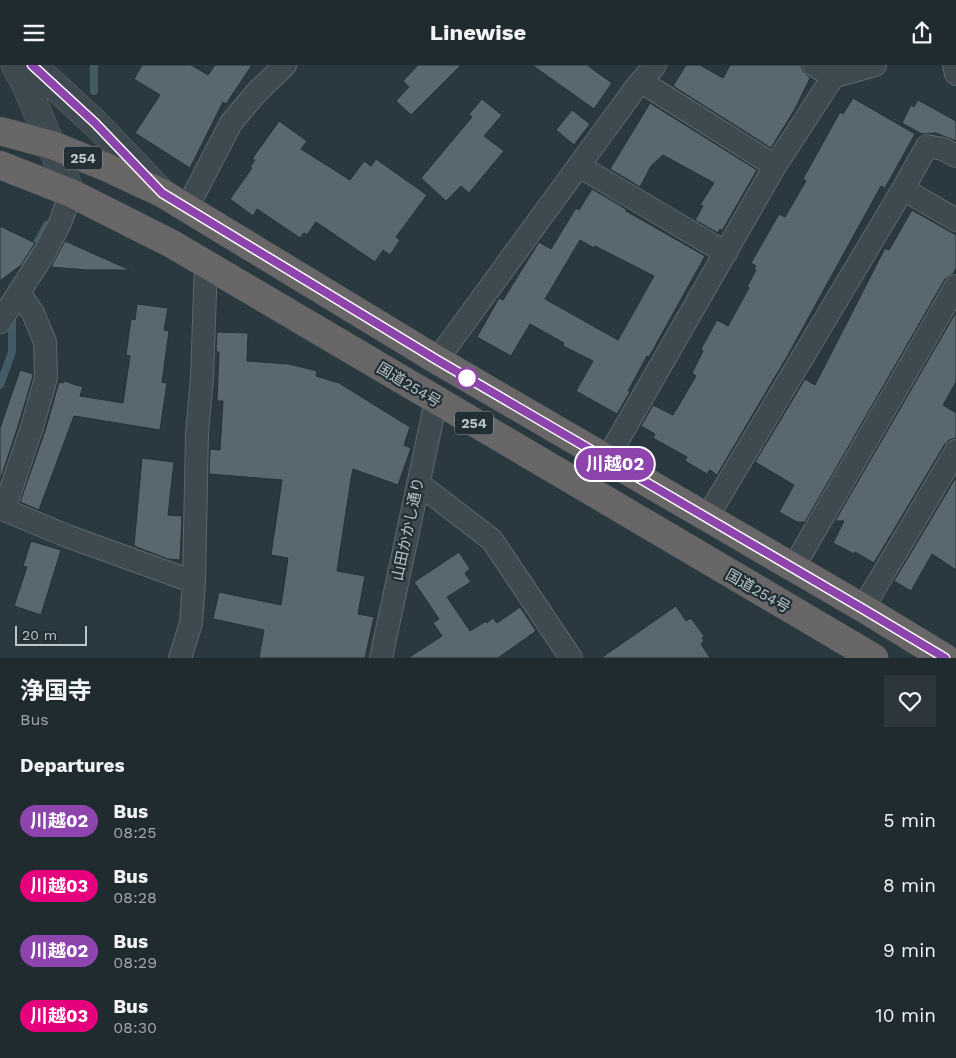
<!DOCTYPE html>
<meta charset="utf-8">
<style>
:root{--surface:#202b2f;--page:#2d373b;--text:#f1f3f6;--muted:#a2a7aa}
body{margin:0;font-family:"Work Sans","Noto Sans JP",sans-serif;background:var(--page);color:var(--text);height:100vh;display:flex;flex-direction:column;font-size:19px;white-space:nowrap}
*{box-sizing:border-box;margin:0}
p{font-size:16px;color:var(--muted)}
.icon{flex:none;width:28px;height:28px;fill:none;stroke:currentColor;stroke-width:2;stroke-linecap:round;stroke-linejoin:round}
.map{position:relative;height:593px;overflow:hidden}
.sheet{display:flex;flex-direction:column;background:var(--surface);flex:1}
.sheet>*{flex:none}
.badge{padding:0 10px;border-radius:16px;font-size:18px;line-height:32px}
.scale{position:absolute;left:15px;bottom:12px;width:72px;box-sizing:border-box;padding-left:5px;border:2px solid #bac5c9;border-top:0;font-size:14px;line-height:18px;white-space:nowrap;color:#bac5c9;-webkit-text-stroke:4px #222f34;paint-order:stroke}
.map>.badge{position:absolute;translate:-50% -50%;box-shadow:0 0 0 2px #fff}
h2{padding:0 20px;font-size:19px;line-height:45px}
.round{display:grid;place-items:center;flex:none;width:52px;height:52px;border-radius:0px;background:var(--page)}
.overview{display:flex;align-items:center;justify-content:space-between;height:85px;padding:0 20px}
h1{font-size:24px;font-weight:700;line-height:38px}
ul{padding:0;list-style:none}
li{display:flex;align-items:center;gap:15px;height:65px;padding:0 20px}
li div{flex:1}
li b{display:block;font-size:19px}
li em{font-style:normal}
li .badge{min-width:55px;font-weight:700;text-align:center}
header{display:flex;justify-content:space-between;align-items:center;height:65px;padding:0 20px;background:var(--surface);font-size:22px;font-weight:700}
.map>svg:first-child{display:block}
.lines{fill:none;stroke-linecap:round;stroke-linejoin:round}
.stream{stroke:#425b65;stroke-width:8}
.building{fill:#58686e;stroke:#243136;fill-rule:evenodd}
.minor-casing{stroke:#5b686c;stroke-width:24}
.tertiary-casing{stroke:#5b686c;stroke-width:29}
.trunk-casing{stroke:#485559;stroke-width:29}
.minor{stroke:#3e4a4f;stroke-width:22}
.tertiary{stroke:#3e4a4f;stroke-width:28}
.trunk{stroke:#686666;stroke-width:28}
.line-casing{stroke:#fff;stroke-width:11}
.line{stroke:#8e44ad;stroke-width:8}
.stop-dot{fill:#fff;stroke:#8e44ad;stroke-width:2.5}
.labels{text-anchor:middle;stroke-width:4.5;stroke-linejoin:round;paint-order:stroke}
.shield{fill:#222f34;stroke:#8c989c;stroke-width:1}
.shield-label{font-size:14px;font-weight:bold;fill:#bac5c9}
.street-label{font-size:15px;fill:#bac5c9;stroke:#222f34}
</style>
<header><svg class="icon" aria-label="menu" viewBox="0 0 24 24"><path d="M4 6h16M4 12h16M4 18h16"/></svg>Linewise<svg class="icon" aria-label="share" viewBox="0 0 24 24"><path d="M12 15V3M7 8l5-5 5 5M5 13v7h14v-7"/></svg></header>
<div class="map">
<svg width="956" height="593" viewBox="0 0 956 593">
<rect width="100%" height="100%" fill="#2a393f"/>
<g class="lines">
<path class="stream" d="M94,0V26
M25,199L47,160
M0,320L12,287V249"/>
</g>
<path class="building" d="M142,0H191L208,10L215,0H252L226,39L223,37L190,103L135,68L160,30L134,14Z
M418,0H461L411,50L396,36L409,22L403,16Z
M532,0H587L612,18L594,44Z
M686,0H700L723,13L730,0H801L803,6L810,13L795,44L771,83L673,21Z
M853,33L915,69L885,123L881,121L788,290L717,410L710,405L707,409L685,396L687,392L653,373L655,369L641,361L653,340L673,350L696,311L692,308L703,286L701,284L717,255L728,261L749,223L747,222L756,205L754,204L756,201L751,198L779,149L785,152L806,116L803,114L840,47L843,49Z
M482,34L502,50L484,71L504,86L469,128L461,121L446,136L421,113L472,52L469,49Z
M918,35L956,56V76L936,68L922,69L902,58L911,40L914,42Z
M650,38L757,105L722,166L720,164L718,168L695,155L703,141L700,140L714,118L663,90L651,101L640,122L610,104Z
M572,45L590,59L574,80L556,65Z
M279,56L307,76L301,84L350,115L364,96L371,101L376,94L427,130L396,172L400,175L390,190L383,185L375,197L316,157L307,170L304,168L300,173L257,144L253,151L230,134L252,103L250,102L255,95L252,94Z
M592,124L626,144V146L705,191L649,292L647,291L628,326L630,327L617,349L576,326L593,296L563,281L564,278L530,259L511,291L477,272L499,233L503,235L539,177L551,184L576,143L579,145ZM580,175L594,183L595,181L654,211L618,275L545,234Z
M912,145L956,170V203L953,209L945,214L805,457H797L779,447L794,420L755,397L805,314L815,320L885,183L889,185Z
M0,161L35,178L21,200L0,216Z
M65,176L130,205H87L51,202Z
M137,239L168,243L164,265L169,266L162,317L167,318L160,365L74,351L39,445L20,437L45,366L59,317L63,318L64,316L83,322L80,331L123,338L130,291L126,290L131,254L135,255Z
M956,247V317L943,340L956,348V373L949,375L945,379L874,498L855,487L854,489L833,478L844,456H835Z
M217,267L248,268L247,296L289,299L317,306L316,311L339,318L410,362L404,380L411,383L398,420L353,404L351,414L337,506L365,511L358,549L374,552L365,593H259L264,565L213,554L219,527L281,540L288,493L271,490L282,415L209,409L210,384L220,385L223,336H217L219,287H216Z
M20,305L33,309V311L19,358L0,416V363Z
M142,393L174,397L168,450L182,451L180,495L168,494L134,481Z
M956,412V505L932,489L911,526L894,516Z
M31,476L61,485L41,550L14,541L27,502L23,501Z
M459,487L470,504L465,508L471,517L447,532L470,566L486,556L487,558L493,553L497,558L520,542L536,566L498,593H408L442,571L433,558L439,554L414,517Z
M676,541L686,556L691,553L704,571L702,573L704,576L701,579L710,593H601Z"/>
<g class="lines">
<g class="minor-casing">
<path id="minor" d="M814,0L833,12
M954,0L956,9
M642,17L775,101
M579,101L726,188
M903,124L927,81L943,84L956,91
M187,143L231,58L257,27L285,0
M0,257L45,187L60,158L71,128
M437,295L634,25L655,0
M607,394L775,101L833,12L875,0
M418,418L492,475L571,593
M0,443L67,471L194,517
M4,445L32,362L46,313L45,277L33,248L20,229
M706,454L903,124L956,155
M793,503L956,221
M863,543L956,386
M180,593L191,558L194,517L197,368L202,313L206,198
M381,593L436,336"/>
</g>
<g class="tertiary-casing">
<path id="tertiary" d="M15,0L26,20L71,128
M32,0L95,58L161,127"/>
</g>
<g class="trunk-casing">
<path id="trunk" d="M0,66L52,80L106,102L162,128L437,295L863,543L945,593
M0,100L71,128L172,179L874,593"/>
</g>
<use href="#minor" class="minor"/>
<use href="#tertiary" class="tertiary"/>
<use href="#trunk" class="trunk"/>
</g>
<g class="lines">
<g class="line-casing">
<path id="line" d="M32,0L95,58L162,128L437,295L863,544L945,593"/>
</g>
<use href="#line" class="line"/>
</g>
<circle class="stop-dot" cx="467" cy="313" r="10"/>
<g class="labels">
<g class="shield">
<rect x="64" y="81.5" width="38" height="23" rx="4"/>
<rect x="455" y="346.5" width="38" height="23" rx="4"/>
</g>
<g class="shield-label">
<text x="83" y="98">254</text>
<text x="474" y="363">254</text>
</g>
<g class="street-label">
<text transform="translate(409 320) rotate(31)" y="5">国道254号</text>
<text transform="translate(408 464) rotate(-78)" y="5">山田かかし通り</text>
<text transform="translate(758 526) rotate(30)" y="5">国道254号</text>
</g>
</g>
</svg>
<div class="scale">20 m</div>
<b class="badge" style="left:615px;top:399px;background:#8e44ad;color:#fff">川越02</b>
</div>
<section class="sheet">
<div class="overview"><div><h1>浄国寺</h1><p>Bus</p></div><a class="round"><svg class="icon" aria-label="heart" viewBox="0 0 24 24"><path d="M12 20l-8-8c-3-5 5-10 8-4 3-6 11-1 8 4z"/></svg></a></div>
<h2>Departures</h2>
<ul>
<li><span class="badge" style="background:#8e44ad;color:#fff">川越02</span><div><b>Bus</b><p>08:25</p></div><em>5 min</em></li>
<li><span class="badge" style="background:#e6007e;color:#fff">川越03</span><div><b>Bus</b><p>08:28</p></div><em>8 min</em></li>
<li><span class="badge" style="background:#8e44ad;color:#fff">川越02</span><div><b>Bus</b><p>08:29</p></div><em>9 min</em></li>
<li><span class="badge" style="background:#e6007e;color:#fff">川越03</span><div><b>Bus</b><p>08:30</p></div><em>10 min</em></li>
</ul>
</section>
